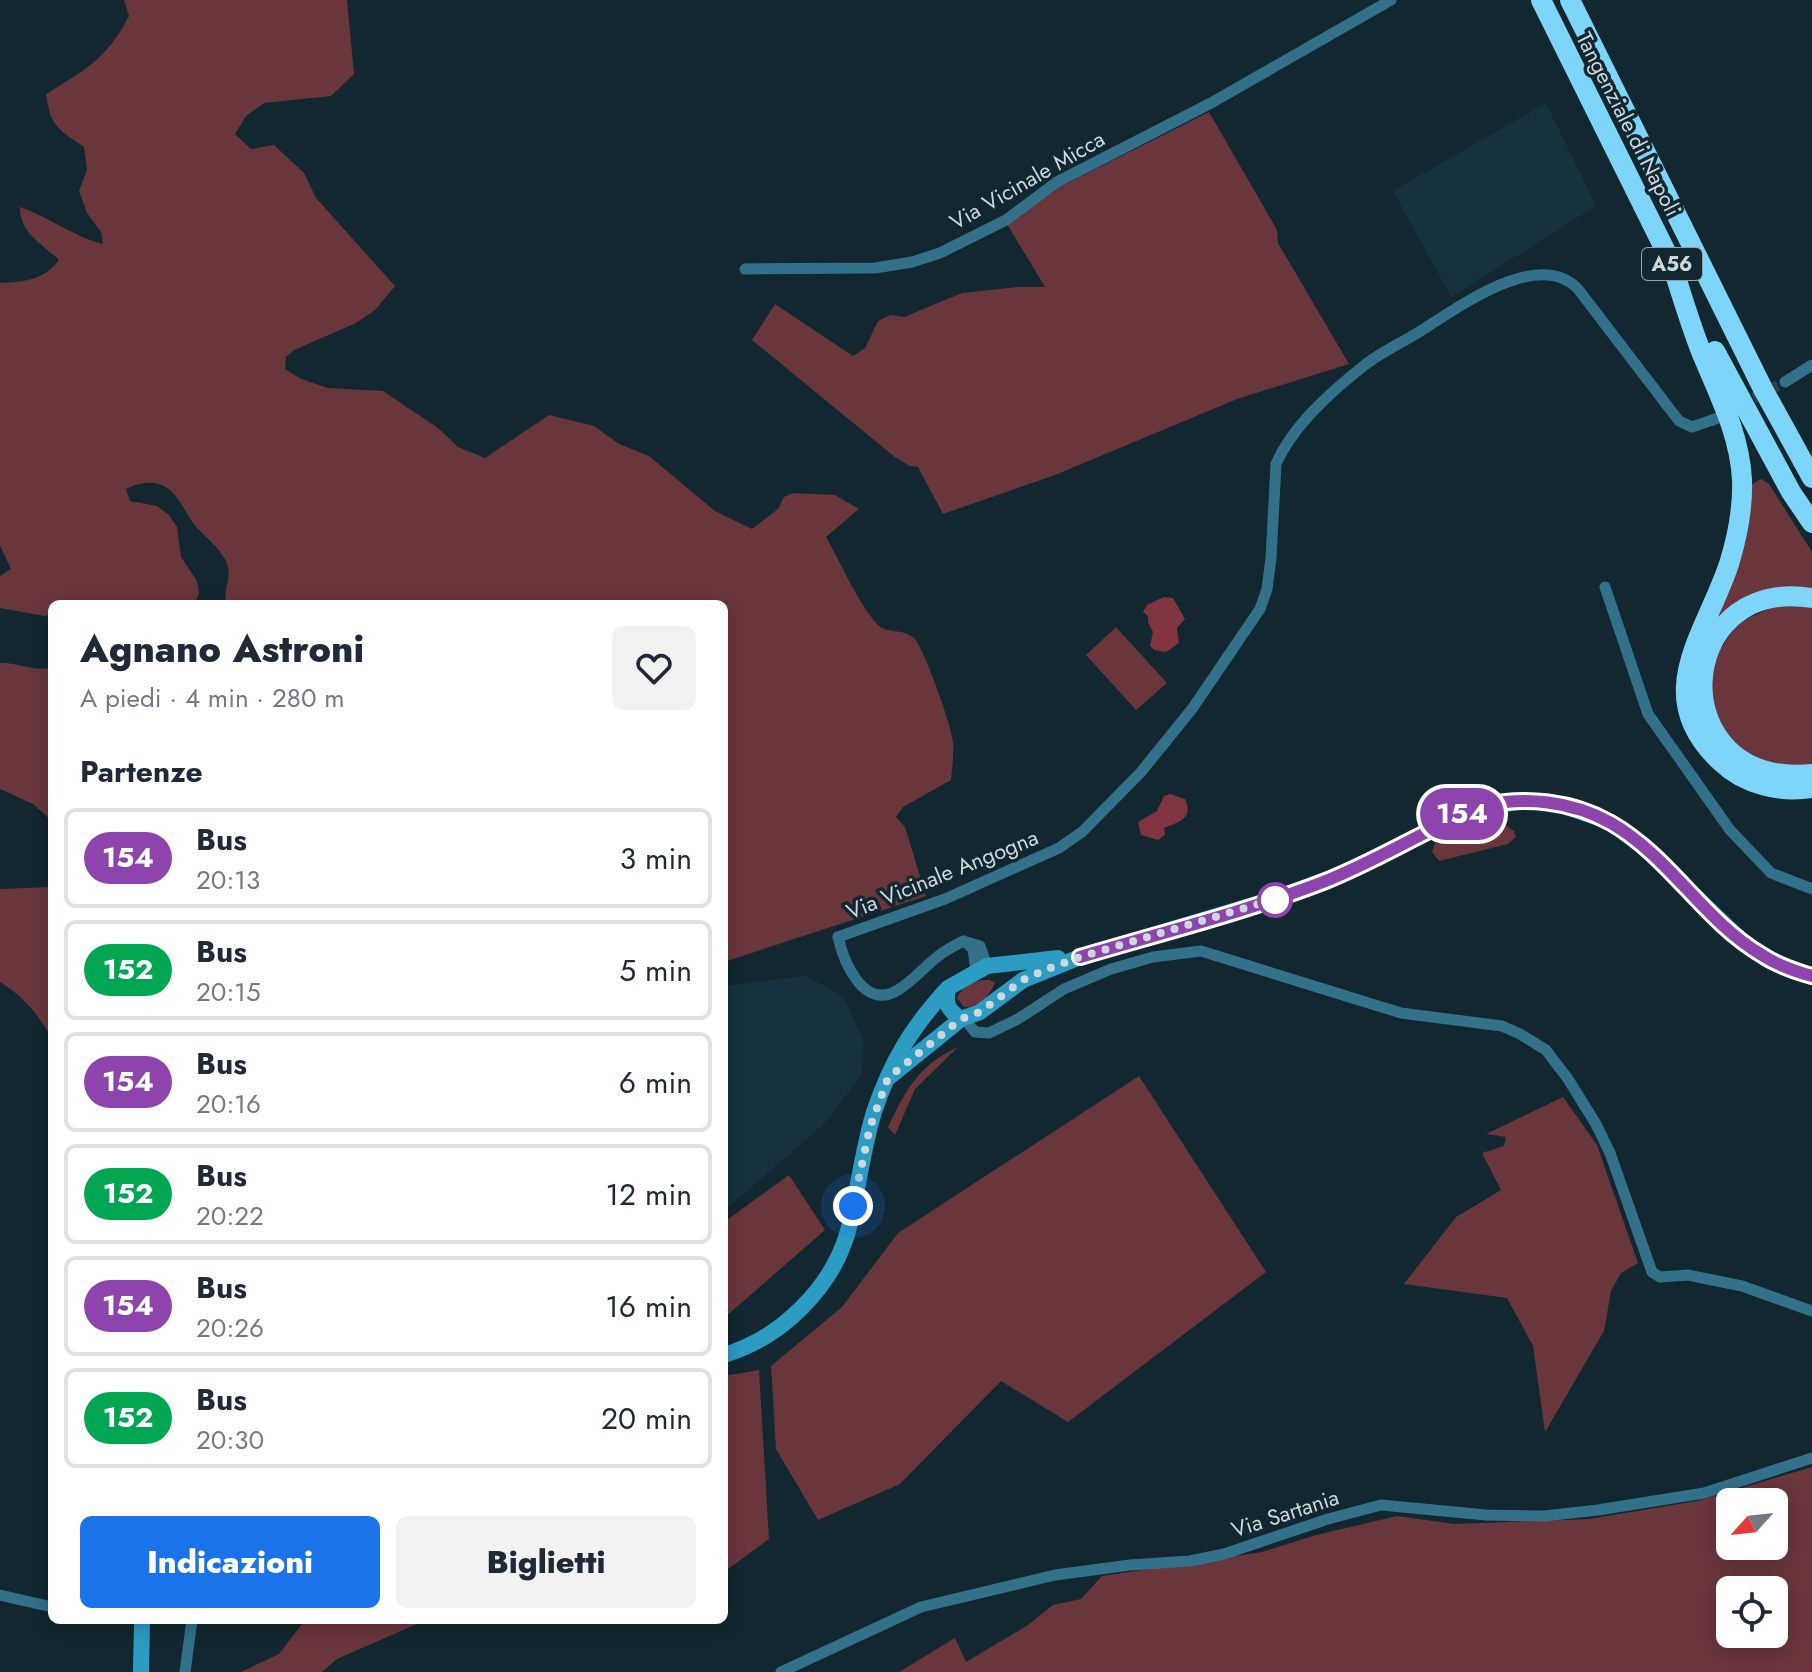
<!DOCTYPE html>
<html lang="it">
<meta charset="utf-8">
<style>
:root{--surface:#fff;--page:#f2f2f3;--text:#1f2937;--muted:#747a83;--line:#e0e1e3;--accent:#1a73e8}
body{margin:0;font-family:Jost,sans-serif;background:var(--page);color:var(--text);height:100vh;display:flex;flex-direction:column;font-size:30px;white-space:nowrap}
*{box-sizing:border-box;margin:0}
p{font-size:26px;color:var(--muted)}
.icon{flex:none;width:44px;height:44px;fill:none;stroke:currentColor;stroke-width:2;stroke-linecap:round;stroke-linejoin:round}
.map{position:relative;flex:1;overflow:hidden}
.side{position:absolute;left:48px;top:600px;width:680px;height:1024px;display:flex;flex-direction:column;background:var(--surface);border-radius:12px;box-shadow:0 4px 20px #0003}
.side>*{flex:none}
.badge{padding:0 16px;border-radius:26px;font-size:28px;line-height:52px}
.needle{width:52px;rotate:243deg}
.tools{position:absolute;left:1716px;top:1488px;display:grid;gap:16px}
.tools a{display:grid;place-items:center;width:72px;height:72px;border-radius:12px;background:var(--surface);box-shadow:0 4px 20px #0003;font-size:40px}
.you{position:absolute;width:40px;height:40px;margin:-20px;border:6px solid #fff;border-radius:50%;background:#1a73e8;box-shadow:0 0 0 12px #1a73e833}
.map>.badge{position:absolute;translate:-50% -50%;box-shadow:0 0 0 4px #fff}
h2{padding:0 32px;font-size:30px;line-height:72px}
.round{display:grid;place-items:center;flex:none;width:84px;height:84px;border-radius:12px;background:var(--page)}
.headline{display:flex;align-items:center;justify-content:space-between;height:136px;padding:0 32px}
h1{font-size:38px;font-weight:800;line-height:60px}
.cta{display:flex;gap:16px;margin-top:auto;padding:16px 32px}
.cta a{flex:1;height:92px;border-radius:12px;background:var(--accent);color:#fff;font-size:32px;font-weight:800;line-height:92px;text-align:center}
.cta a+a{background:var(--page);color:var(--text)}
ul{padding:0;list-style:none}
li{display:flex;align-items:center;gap:24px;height:100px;margin:0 16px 12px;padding:0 16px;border:4px solid var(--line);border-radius:12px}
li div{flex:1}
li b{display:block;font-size:30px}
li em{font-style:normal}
li .badge{min-width:88px;font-weight:700;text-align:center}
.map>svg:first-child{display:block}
.built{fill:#14313d}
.green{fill:#69363c;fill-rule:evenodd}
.water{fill:#803440}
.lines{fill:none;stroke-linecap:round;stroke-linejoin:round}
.street-tunnel{stroke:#2e424a;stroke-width:11;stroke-dasharray:11 5.5;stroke-linecap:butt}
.street{stroke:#327189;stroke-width:11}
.secondary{stroke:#2c9cc3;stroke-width:16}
.highway{stroke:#7dd5f9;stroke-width:20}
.line-casing{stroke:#fff;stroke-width:18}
.line{stroke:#8e44ad;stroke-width:12}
.walk{stroke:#cbd8dd;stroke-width:8;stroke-dasharray:0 14.4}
.stop-dot{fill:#fff;stroke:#8e44ad;stroke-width:4}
.labels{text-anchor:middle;stroke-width:7;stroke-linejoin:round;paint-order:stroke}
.shield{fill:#122730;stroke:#94a3a9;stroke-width:2}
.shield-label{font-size:20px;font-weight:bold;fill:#cbd8dd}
.street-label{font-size:22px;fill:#cbd8dd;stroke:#122730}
</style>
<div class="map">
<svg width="1812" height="1672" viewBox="0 0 1812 1672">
<rect width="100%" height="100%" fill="#122730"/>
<path class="built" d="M1546,103L1596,206L1451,297L1393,191Z
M806,976L843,996L863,1039L862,1075L824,1124L724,1211V986Z"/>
<path class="green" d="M124,0H347L354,74L331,96L264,103L246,116L235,134L251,149L274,145L304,173L316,198L395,286L375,310L356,323L294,350L286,357L285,369L301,379L328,388L383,391L438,428L458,447L485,458L549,415L594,426L619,444L649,456L715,511L752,529L778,509L784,497L793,493L835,495L859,509L826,537C842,565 855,597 875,622C886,636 902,627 914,638C924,648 952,727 953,742C954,754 952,767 951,780L903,807L896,817L905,827L926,896L724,962V604H226C223,591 231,579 228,567C224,550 204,537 193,523C185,512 179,496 167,488C154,479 138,483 126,489L130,501L157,506L169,515L177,527L181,557L197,581L199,594L194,604H69L68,600L52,604L51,614L45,616L0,608V576L11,569L0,546V283C24,282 44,280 59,260C43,245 19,232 20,207C49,217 74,237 103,244L101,232L87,213L79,191L87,170L84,147C58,129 50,126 46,94C85,70 107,59 129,16Z
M1209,112L1277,230L1278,243L1349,364L1237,399L1055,475L943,514L918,467L910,466L896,458L752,340L775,304L853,356L865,348L878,321L890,315L904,317L962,293L1019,287H1045L1007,224L1060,187Z
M1761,479L1769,484L1812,552V589C1768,586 1750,596 1715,621L1751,485Z
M1782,603L1812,605V766L1771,764L1741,749L1725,731L1716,713L1711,692L1712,663L1737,623Z
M1116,627L1167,683L1136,710L1086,655Z
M0,663C18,662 36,673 52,667V821L33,804L0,789Z
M1507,826L1514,831L1516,837L1508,844L1439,861L1432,852L1435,843C1451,847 1488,831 1507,826Z
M52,887V1039C39,1015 23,996 0,982V889Z
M989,980L995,982C991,995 978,1008 964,1007L957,998C963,985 975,979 989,980Z
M958,1047L915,1089L895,1135L888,1127C906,1089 919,1065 958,1047Z
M1139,1076L1266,1272L1068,1422L1001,1381L900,1484L818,1520L776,1449L771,1366L842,1307L898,1233Z
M1563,1097L1597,1145L1638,1263L1621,1273L1611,1291L1604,1331L1545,1432L1533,1346L1507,1298L1404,1284L1456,1217L1501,1190L1482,1153L1504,1146L1506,1137L1486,1134Z
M789,1175L825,1230L724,1318V1222Z
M759,1370L769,1539L724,1572V1376Z
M1812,1467V1672H899L955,1638L966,1662L1028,1625L1053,1605L1081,1599L1102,1576L1262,1552L1316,1535L1397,1516L1455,1524L1589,1519L1697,1501ZM1730,1502H1774V1546H1730ZM1730,1590H1774V1634H1730Z
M305,1620H426L337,1659L322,1672H241L279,1654Z"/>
<path class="water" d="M1164,597L1173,598L1185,619L1177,628L1179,643L1166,652L1154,650L1150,646L1153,632L1148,622V616L1143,612L1147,605Z
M1170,794L1185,799C1194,819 1178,822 1164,828L1165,835L1158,840L1141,835L1138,822L1157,811L1164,796Z"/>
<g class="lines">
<path class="street-tunnel" d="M1739,406L1785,382"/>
<path class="street" d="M745,269L875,268L912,262L940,253L1006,220L1057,182L1211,103L1391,0
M1785,382L1812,365
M1605,587L1648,714L1730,830L1771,873L1812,889
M964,941L973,949L976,971
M987,966L980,946L963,941C956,945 948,949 941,954C926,965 914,980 898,990C864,1011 844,963 838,937L945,899L1059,848L1082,832L1141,772L1192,709L1260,609L1267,589L1271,558L1276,464C1293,425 1333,390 1366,364C1382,352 1401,343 1419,332C1456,309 1538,247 1578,289L1679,421L1692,427L1718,418
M964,1018L975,1032L989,1033L1018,1019L1064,989L1111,969L1153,957L1201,951L1401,1013L1502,1026L1520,1034L1546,1050L1568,1079L1596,1124L1610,1153L1652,1272L1660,1277L1688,1275L1742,1286L1812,1311
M0,1595L52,1607
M185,1672L192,1620
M781,1672L921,1607L1055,1575L1130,1565L1190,1561L1224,1554L1328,1519L1381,1505L1486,1515L1544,1516L1598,1510L1704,1493L1812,1458"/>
<path class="secondary" d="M961,1019C947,1009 945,1004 948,988L987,966L1058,958
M888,1078L961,1019L980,1012L1023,980L1080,957L1303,890L1364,864L1462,814L1480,807L1527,801L1552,802L1610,822L1648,851L1739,938L1761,955L1789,969L1812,976
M724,1355C781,1338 832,1288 848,1231C858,1192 862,1151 874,1112C891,1061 912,1027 948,988
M141,1672L142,1620"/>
<path class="highway" d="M1541,0L1676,272
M1570,0L1763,389L1812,478
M1671,262C1681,292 1690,324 1702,354C1719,395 1740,435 1742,480C1743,508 1737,538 1729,564C1705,636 1649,696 1722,763C1745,785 1781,793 1812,788
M1715,351L1791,492L1812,523
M1812,598C1671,575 1661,789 1812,774"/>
</g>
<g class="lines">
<g class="line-casing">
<path id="line" d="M1080,957C1161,933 1245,912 1323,882C1359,868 1393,849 1427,832C1444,823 1462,811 1482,806C1525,796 1572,801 1611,823C1670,857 1704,921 1762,955C1777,965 1794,971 1812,976"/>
</g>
<use href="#line" class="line"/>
<path class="walk" d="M853,1206L870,1127L888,1078L961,1019L980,1012L1023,980L1045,970L1080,957L1282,897L1275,900"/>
</g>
<circle class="stop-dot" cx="1275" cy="900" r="16"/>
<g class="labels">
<rect class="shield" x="1642" y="248" width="60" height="32" rx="6"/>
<g class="shield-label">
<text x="1672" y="271">A56</text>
</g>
<g class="street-label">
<text transform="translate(1629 124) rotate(63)" y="8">Tangenziale di Napoli</text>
<text transform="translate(1027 180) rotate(-30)" y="8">Via Vicinale Micca</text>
<text transform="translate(942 874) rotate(-22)" y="8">Via Vicinale Angogna</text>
<text transform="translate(1285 1513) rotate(-18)" y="8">Via Sartania</text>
</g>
</g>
</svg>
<div class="tools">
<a><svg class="needle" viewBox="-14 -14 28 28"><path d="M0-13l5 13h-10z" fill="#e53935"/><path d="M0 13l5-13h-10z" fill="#747a83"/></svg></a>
<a><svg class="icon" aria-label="locate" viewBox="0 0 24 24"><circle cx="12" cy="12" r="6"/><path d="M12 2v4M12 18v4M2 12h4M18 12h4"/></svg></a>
</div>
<div class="you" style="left:853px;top:1206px"></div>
<b class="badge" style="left:1462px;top:814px;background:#8e44ad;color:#fff">154</b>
<section class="side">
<div class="headline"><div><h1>Agnano Astroni</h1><p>A piedi · 4 min · 280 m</p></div><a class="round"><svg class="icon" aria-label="heart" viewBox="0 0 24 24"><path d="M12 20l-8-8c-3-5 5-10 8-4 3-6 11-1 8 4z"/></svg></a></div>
<h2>Partenze</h2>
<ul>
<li><span class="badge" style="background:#8e44ad;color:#fff">154</span><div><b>Bus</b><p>20:13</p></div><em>3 min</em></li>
<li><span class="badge" style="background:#00a651;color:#fff">152</span><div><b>Bus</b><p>20:15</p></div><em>5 min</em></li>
<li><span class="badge" style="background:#8e44ad;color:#fff">154</span><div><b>Bus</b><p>20:16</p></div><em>6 min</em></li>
<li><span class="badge" style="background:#00a651;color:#fff">152</span><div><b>Bus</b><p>20:22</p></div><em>12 min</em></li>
<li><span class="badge" style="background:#8e44ad;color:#fff">154</span><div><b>Bus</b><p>20:26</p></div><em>16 min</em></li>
<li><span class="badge" style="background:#00a651;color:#fff">152</span><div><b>Bus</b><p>20:30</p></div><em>20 min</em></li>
</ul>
<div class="cta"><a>Indicazioni</a><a>Biglietti</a></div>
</section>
</div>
